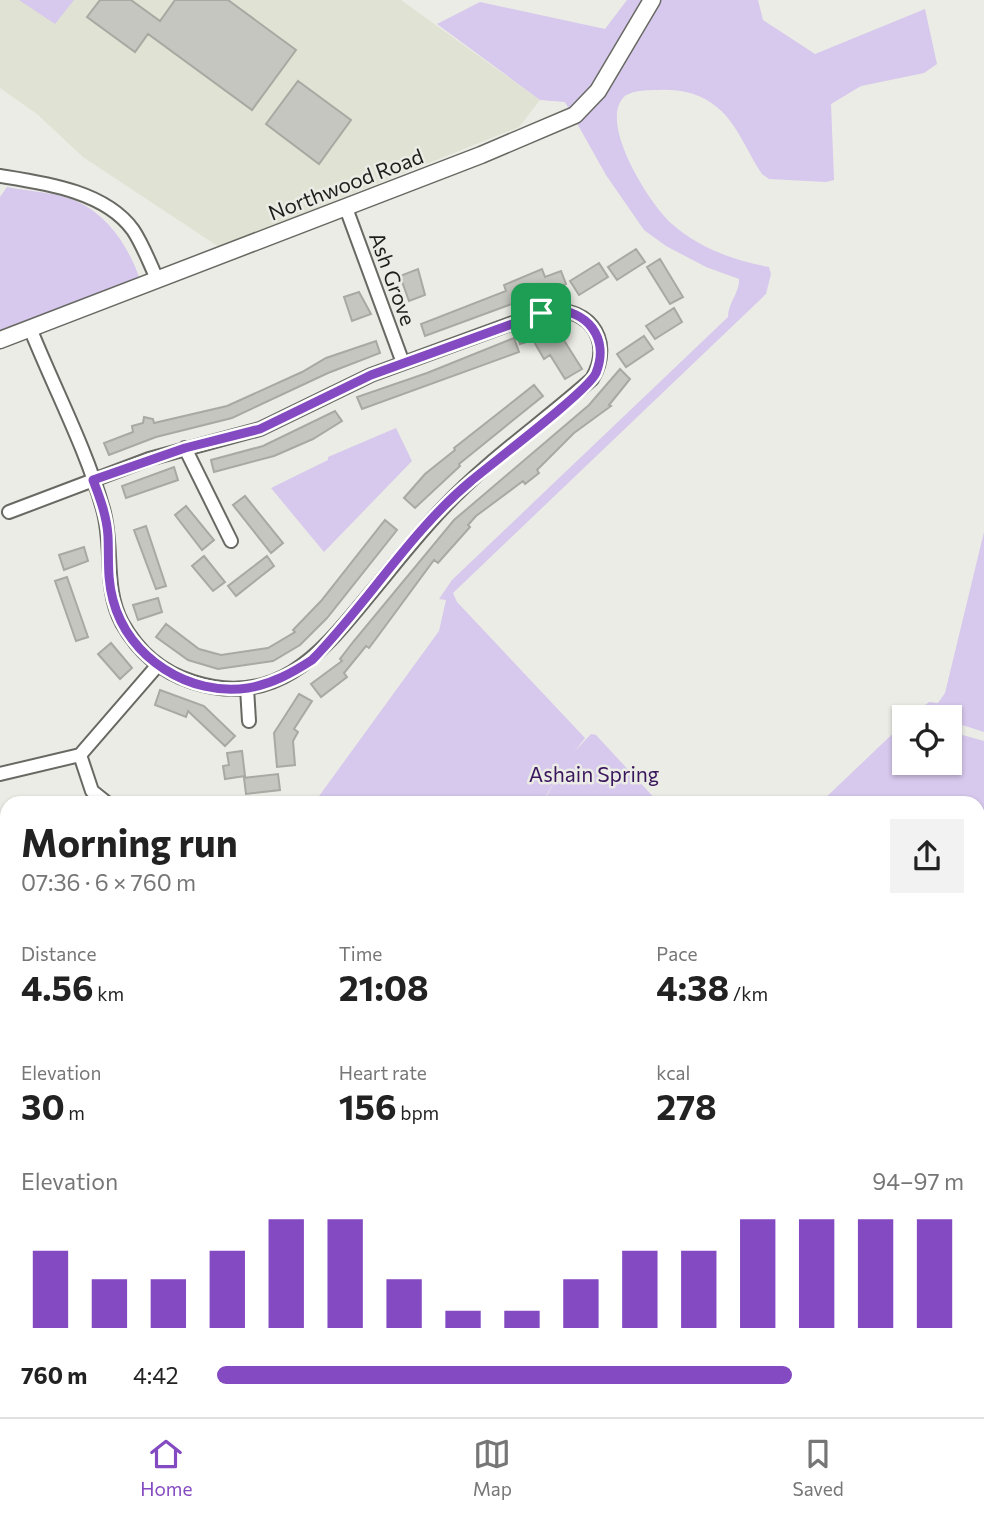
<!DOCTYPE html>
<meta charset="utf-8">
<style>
:root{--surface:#fff;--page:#f2f2f2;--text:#222;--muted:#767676;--line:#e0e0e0;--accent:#844ac1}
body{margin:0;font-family:Commissioner,sans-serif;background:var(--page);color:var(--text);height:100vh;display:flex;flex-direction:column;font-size:26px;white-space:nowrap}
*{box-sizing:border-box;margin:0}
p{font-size:23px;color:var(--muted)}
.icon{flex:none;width:38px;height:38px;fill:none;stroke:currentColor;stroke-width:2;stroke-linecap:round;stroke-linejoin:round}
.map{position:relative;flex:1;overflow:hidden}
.sheet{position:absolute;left:0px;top:796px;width:985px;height:621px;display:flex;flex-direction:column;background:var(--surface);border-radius:21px 21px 0 0;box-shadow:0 2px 5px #0004}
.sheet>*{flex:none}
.fabs{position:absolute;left:892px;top:705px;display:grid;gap:14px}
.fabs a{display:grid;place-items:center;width:70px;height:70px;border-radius:0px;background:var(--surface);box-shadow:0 2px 5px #0004;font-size:35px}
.pin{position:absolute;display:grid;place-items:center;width:60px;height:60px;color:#fff;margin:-30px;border-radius:14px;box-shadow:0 4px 10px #0006}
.round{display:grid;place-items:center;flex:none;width:74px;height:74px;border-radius:0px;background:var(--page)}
.summary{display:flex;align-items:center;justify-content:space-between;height:119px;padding:0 21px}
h1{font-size:38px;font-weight:700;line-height:52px}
.stats{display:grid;grid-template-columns:repeat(3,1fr);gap:10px;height:119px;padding:7px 21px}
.stats div{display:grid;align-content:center}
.stats b{font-size:35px;font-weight:700}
.stats small{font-size:19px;font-weight:400}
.stats p{font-size:19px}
.chart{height:196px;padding:14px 21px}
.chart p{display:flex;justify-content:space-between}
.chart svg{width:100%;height:126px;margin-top:7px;stroke:var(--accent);stroke-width:6}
ul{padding:0 21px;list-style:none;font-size:23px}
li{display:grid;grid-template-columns:112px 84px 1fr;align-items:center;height:52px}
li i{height:18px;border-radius:9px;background:var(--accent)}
.tab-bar{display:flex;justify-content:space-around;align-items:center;height:98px;border-top:2px solid var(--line);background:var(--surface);font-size:19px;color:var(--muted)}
.tab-bar a{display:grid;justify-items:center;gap:4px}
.tab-bar .selected{color:var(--accent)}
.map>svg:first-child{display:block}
.built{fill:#e0e2d3}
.green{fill:#d7c8ed}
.building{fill:#c5c6bf;stroke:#a8a9a2;stroke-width:2}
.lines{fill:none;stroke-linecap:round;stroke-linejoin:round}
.minor-casing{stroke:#686963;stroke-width:16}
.tertiary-casing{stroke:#686963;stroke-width:19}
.minor{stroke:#fff;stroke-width:12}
.tertiary{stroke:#fff;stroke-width:16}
.route-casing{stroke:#fff;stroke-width:14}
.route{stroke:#844ac1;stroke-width:9}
.labels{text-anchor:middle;stroke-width:5;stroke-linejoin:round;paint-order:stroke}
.street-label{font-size:21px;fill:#1e1e1c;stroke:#ebece5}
.park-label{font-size:21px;fill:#3a175c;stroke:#ebece5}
</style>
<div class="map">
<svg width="984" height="1417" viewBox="0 0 984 1417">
<rect width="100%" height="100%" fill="#ebece5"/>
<path class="built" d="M0,0H401L540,100L519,127L219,247L83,157L37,114L0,88Z"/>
<path class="green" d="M19,0H74L55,24Z
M627,0H758L763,20L815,54L925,9L937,64L924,73L861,86L831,104L834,180L826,182L769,179L762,174C747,152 738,125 718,108C700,93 681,89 658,90C648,90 630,90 623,98C599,125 651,206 672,224C699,248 735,261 769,267L771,274L766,294L453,593L457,602L585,738L574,752L591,734L596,735L659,803H543L559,773L542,803H314L439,631L446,600L439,599L452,580L728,317C728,303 740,292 739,279L706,267L666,246L644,230L606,175L565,102L540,100L437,24L480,2L605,29Z
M7,187C27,191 52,192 71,199C107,212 130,248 141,283L0,337V197Z
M396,428L412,461L324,552L271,488L328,460V457Z
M984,532V732L950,721V718L910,717L929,702L938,703L945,693Z
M905,722V763H950V728L959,734L984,741V1255H978V803H820Z
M978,1259L984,1260V1417H766L762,1411L978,1410Z"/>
<path class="building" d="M100,0H131L160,21L175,0H228L296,50L252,110L148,34L135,52L87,17Z
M298,81L351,120L319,164L266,124Z
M636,249L645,262L617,280L608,267Z
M660,259L683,297L670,304L647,267Z
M599,263L608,277L579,295L570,281Z
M418,269L425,295L409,301L400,276Z
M542,269L545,277L561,271L566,284L425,336L421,324L506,291L504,285Z
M359,292L371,314L352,321L344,297Z
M674,308L682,322L655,339L646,326Z
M555,326L582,369L565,379L550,355L544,359L533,340L520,344L517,335L534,329L537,337Z
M644,336L653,349L626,367L617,354Z
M514,338L519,352L362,409L357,397L427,373Z
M376,341L380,353L328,373L232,418L156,437L109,455L104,443L133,432L132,426L143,423L144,417L153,419L154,423L227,406L302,372L326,358Z
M620,369L630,379L609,405L611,406L574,433L537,470L539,473L525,484L523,481L476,516L468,525L470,527L438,563L434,560L375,640L369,648L366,646L344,673L347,677L321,697L311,684L342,661L340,659L353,642L454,520L589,405Z
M534,385L543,396L459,464L460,466L415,508L404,498L425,474L455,450L454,448Z
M335,411L342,421L313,439L274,456L214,472L211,460L263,446Z
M174,467L178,480L126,498L122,486Z
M245,496L283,543L271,553L233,505Z
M186,506L214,540L202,550L175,515Z
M385,520L397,530L327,618L300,645L273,661L218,669L188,660L156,637L166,624L199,649L221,655L268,648L295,632L293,630L321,601Z
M146,526L166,586L156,589L134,530Z
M84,547L88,561L64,570L59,555Z
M204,556L225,582L213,591L192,566Z
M267,556L274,566L236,596L228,586Z
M67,577L88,637L76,641L55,581Z
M158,598L162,612L138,620L133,605Z
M111,643L132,668L120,679L98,654Z
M160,690L204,706L235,736L225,746L188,711L186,717L155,705Z
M299,694L312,701L294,729L298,732L293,741L295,765L277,767L274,733Z
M242,751L245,776L225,779L223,766L229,765L227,753Z
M278,774L280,790L246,794L244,778Z"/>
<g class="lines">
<g class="minor-casing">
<path id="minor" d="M0,176C44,183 105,191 133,230C143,245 150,264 157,279
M346,208L403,363
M185,448L231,541
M9,512L149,459L260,429L371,375L540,313C585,301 616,338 592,379C544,422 488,460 444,507C416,536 391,569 365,600C319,656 275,708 193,682C161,672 139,653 122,623C103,587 114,547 103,509C86,448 54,388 30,328
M247,688L249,721
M80,755L92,791L107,803
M0,774L80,755L157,666
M0,946H7"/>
</g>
<g class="tertiary-casing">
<path id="tertiary" d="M0,340L481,155L575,115L598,91L652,0
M0,1343L7,1356
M35,1410L38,1417"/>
</g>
<use href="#minor" class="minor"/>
<use href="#tertiary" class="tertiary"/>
</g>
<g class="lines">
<g class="route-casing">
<path id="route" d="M551,310C587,309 610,338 596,373C588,391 492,463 471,481C410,532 367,604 312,660C292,673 272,684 248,688C190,697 128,658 113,600C107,579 109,558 108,536C107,517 100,498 93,480L185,448L260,429L371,375Z"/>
</g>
<use href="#route" class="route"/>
</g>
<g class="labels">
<g class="street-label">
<text transform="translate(346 185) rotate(-21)" y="7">Northwood Road</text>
<text transform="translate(392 279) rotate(70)" y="7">Ash Grove</text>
</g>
<g class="park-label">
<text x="594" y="782">Ashain Spring</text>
</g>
</g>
</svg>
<div class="fabs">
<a><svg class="icon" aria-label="locate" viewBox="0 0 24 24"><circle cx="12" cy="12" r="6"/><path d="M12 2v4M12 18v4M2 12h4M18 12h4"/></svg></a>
</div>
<div class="pin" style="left:541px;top:313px;background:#1e9e55"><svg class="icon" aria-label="arrive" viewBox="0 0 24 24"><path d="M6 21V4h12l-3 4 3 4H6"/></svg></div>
<section class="sheet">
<div class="summary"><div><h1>Morning run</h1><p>07:36 · 6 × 760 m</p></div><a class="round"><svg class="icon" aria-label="share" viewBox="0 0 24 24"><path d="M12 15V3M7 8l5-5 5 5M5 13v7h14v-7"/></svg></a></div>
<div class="stats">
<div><p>Distance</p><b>4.56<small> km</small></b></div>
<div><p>Time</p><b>21:08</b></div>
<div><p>Pace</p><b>4:38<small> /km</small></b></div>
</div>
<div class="stats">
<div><p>Elevation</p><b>30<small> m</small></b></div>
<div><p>Heart rate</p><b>156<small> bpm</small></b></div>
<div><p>kcal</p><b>278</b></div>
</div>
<div class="chart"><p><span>Elevation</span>94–97 m</p>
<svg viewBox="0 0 160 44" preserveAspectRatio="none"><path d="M5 44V17M15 44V27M25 44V27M35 44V17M45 44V6M55 44V6M65 44V27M75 44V38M85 44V38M95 44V27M105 44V17M115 44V17M125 44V6M135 44V6M145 44V6M155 44V6"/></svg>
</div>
<ul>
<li><b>760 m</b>4:42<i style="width:77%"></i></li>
</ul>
</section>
</div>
<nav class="tab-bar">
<a class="selected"><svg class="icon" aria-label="home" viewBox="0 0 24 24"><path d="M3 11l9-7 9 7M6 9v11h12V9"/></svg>Home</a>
<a><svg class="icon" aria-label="map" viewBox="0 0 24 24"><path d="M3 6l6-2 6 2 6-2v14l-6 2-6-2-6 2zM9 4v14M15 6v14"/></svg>Map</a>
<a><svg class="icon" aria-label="saved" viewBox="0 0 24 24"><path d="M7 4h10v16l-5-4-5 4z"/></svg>Saved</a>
</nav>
